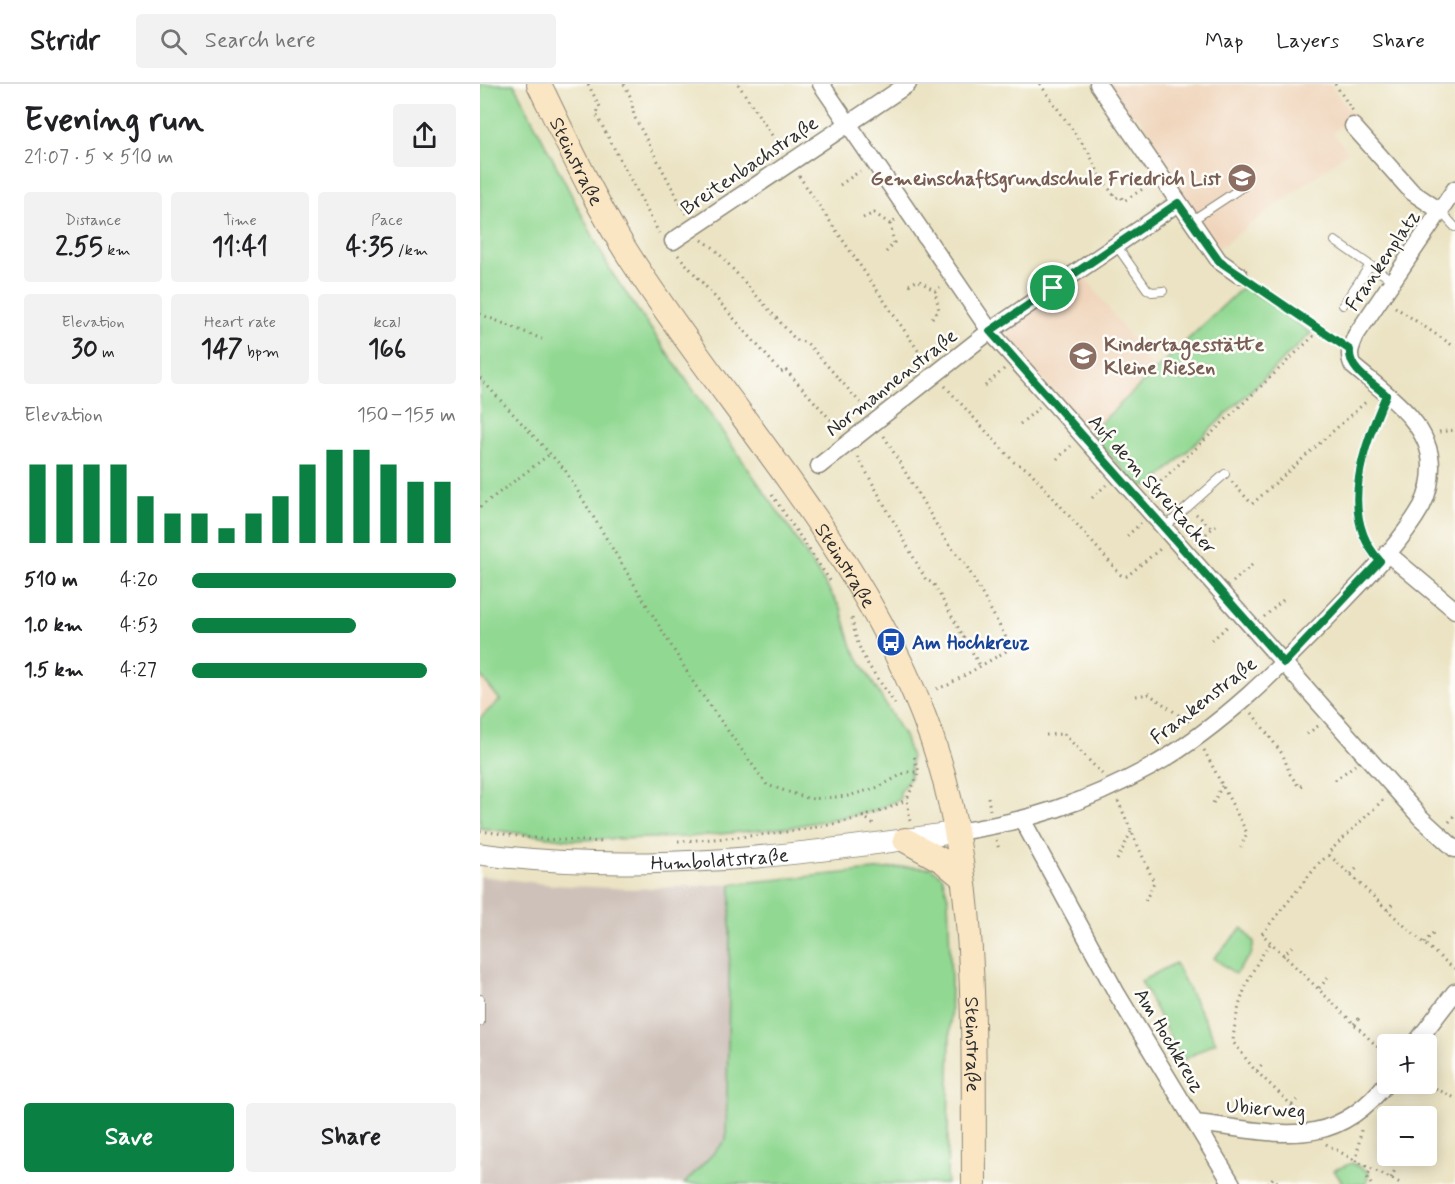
<!DOCTYPE html>
<meta charset="utf-8">
<style>
:root{--surface:#fff;--page:#f2f2f2;--text:#202124;--muted:#757577;--line:#e0e0e0;--accent:#0b8043}
body{margin:0;font-family:Mynerve,sans-serif;background:var(--page);color:var(--text);height:100vh;display:flex;flex-direction:column;font-size:22px;white-space:nowrap}
*{box-sizing:border-box;margin:0}
p{font-size:20px;color:var(--muted)}
.icon{flex:none;width:33px;height:33px;fill:none;stroke:currentColor;stroke-width:2;stroke-linecap:round;stroke-linejoin:round}
.map{position:relative;flex:1;overflow:hidden}
.drawer{display:flex;flex-direction:column;background:var(--surface);width:480px}
.drawer>*{flex:none}
.buttons{position:absolute;left:897px;top:950px;display:grid;gap:12px}
.buttons a{display:grid;place-items:center;width:60px;height:60px;border-radius:6px;background:var(--surface);box-shadow:0 3px 15px #0003;font-size:30px}
.pin{position:absolute;display:grid;place-items:center;width:51px;height:51px;color:#fff;margin:-26px;border:3px solid #fff;border-radius:50%;box-shadow:0 2px 6px #0007}
.round{display:grid;place-items:center;flex:none;width:63px;height:63px;border-radius:6px;background:var(--page)}
.overview{display:flex;align-items:center;justify-content:space-between;height:102px;padding:0 24px}
h1{font-size:33px;font-weight:700;line-height:45px}
.figures{display:grid;grid-template-columns:repeat(3,1fr);gap:9px;height:102px;padding:6px 24px}
.figures div{display:grid;align-content:center;border-radius:6px;background:var(--page);text-align:center}
.figures b{font-size:26px;font-weight:700}
.figures small{font-size:16px;font-weight:400}
.figures p{font-size:16px}
.chart{height:168px;padding:12px 24px}
.chart p{display:flex;justify-content:space-between}
.chart svg{width:100%;height:108px;margin-top:6px;stroke:var(--accent);stroke-width:6}
.cta{display:flex;gap:12px;margin-top:auto;padding:12px 24px}
.cta a{flex:1;height:69px;border-radius:6px;background:var(--accent);color:#fff;font-size:24px;font-weight:700;line-height:69px;text-align:center}
.cta a+a{background:var(--page);color:var(--text)}
ul{padding:0 24px;list-style:none;font-size:20px}
li{display:grid;grid-template-columns:96px 72px 1fr;align-items:center;height:45px}
li i{height:15px;border-radius:8px;background:var(--accent)}
header{display:flex;align-items:center;gap:36px;box-sizing:border-box;height:84px;padding:0 30px;background:var(--surface);border-bottom:2px solid var(--line)}
header strong{font-size:28px}
nav{display:flex;gap:33px;margin-inline-start:auto;font-size:21px}
.search{width:420px;height:54px;background:var(--page);display:flex;align-items:center;gap:15px;box-sizing:border-box;padding:0 21px;border-radius:6px;color:var(--muted);font-size:22px}
main{display:flex;flex:1;min-height:0}
.map>svg:first-child{display:block}
.built{fill:#f0d5bc}
.industrial{fill:#cec1b9}
.green{fill:#91d892;stroke:#5e825e;stroke-width:1.5}
.lines{fill:none;stroke-linecap:round;stroke-linejoin:round}
.service-casing{stroke:#8b8777;stroke-width:10}
.minor-casing{stroke:#8b8777;stroke-width:19}
.tertiary-casing{stroke:#8b8777;stroke-width:23}
.secondary-casing{stroke:#8b8777;stroke-width:26}
.path{stroke:#8b8777;stroke-width:3;stroke-dasharray:1.5 4.5;stroke-linecap:butt}
.service{stroke:#fff;stroke-width:8}
.minor{stroke:#fff;stroke-width:16}
.tertiary{stroke:#fff;stroke-width:21}
.secondary{stroke:#fbe6c4;stroke-width:24}
.route-casing{stroke:#fff;stroke-width:12}
.route{stroke:#0b8043;stroke-width:8}
.labels{text-anchor:middle;stroke-width:5;stroke-linejoin:round;paint-order:stroke}
.street-label{font-size:20px;fill:#2b2b2b;stroke:#fdfcf7}
.education-label{font-size:20px;font-weight:bold;fill:#785e54;stroke:#fdfcf7;text-anchor:end}
.transit-label{font-size:20px;font-weight:bold;fill:#164399;stroke:#fdfcf7;text-anchor:start}
</style>
<header>
<strong>Stridr</strong>
<div class="search"><svg class="icon" aria-label="search" viewBox="0 0 24 24"><circle cx="10" cy="10" r="6"/><path d="M15 15l6 6"/></svg>Search here</div>
<nav><a>Map</a><a>Layers</a><a>Share</a></nav>
</header>
<main>
<section class="drawer">
<div class="overview"><div><h1>Evening run</h1><p>21:07 · 5 × 510 m</p></div><a class="round"><svg class="icon" aria-label="share" viewBox="0 0 24 24"><path d="M12 15V3M7 8l5-5 5 5M5 13v7h14v-7"/></svg></a></div>
<div class="figures">
<div><p>Distance</p><b>2.55<small> km</small></b></div>
<div><p>Time</p><b>11:41</b></div>
<div><p>Pace</p><b>4:35<small> /km</small></b></div>
</div>
<div class="figures">
<div><p>Elevation</p><b>30<small> m</small></b></div>
<div><p>Heart rate</p><b>147<small> bpm</small></b></div>
<div><p>kcal</p><b>166</b></div>
</div>
<div class="chart"><p><span>Elevation</span>150–155 m</p>
<svg viewBox="0 0 160 44" preserveAspectRatio="none"><path d="M5 44V12M15 44V12M25 44V12M35 44V12M45 44V25M55 44V32M65 44V32M75 44V38M85 44V32M95 44V25M105 44V12M115 44V6M125 44V6M135 44V12M145 44V19M155 44V19"/></svg>
</div>
<ul>
<li><b>510 m</b>4:20<i style="width:100%"></i></li>
<li><b>1.0 km</b>4:53<i style="width:62%"></i></li>
<li><b>1.5 km</b>4:27<i style="width:89%"></i></li>
</ul>
<div class="cta"><a>Save</a><a>Share</a></div>
</section>
<div class="map">
<svg width="975" height="1100" viewBox="0 0 975 1100">
<rect width="100%" height="100%" fill="#fdfcf7"/>
<filter id="ink" filterUnits="userSpaceOnUse"><feTurbulence type="fractalNoise" baseFrequency=".0167" numOctaves="2"/><feDisplacementMap in="SourceGraphic" scale="12" xChannelSelector="R" yChannelSelector="G"/><feConvolveMatrix kernelMatrix="1 2 1 2 8 2 1 2 1" color-interpolation-filters="sRGB"/></filter>
<filter id="wash" filterUnits="userSpaceOnUse"><feTurbulence type="fractalNoise" baseFrequency=".008" numOctaves="4" result="noise"/><feDisplacementMap in="SourceGraphic" scale="24" xChannelSelector="R" yChannelSelector="G"/><feGaussianBlur stdDeviation="1.35" result="paint"/><feColorMatrix in="noise" values="0 0 0 0 0 0 0 0 0 0 0 0 0 0 0 0 0 1.4 0 .05"/><feComposite in="paint" operator="in"/></filter>
<g filter="url(#wash)">
<rect width="100%" height="100%" fill="#ebe3c3"/>
<path class="built" d="M627,0H849L874,32L853,48L868,68L739,164L663,53L665,41L659,33L646,28Z
M603,190L675,287L610,349L528,256L530,239Z
M0,591L20,616L0,634Z"/>
<path class="industrial" d="M0,792L73,801L153,805L251,800L246,1056L204,1100H0Z"/>
<path class="green" d="M0,0H34L132,189L310,445L361,525L372,563L424,652L431,673L430,694L420,708V715L394,727L311,743L209,753L92,756L0,744V634L20,616L0,591Z
M764,202L831,249L671,402L664,401L660,404L610,349Z
M425,783L451,784L462,792L468,813L471,898L467,1100H204L246,1056L251,800Z
M762,844L774,858L771,871L755,890L734,874Z
M695,879L736,958L702,977L661,897Z
M872,1079L889,1088L886,1100H863L854,1086Z"/>
</g>
<g filter="url(#ink)">
<g class="lines">
<g class="service-casing">
<path id="service" d="M960,127L975,143
M711,137L764,102
M855,157L913,197
M636,161L667,205L672,208L683,207
M863,221L890,181
M684,444L745,390
M900,478C857,431 884,362 906,311
M0,915V938"/>
</g>
<g class="minor-casing">
<path id="minor" d="M341,0L510,247L941,734L975,765
M618,0L739,177L759,191
M873,42L932,108L960,127
M193,157L428,0
M339,382L510,247L698,119
M907,469L975,526
M543,737L637,910L752,1100
M477,748C549,737 605,719 669,684C741,644 801,582 858,523C888,492 921,459 942,422C948,410 951,396 951,383C951,338 903,308 873,282C867,270 871,263 876,251L975,105
M935,960L975,908
M715,1039C794,1047 852,1071 908,997"/>
</g>
<g class="tertiary-casing">
<g id="tertiary">
<path id="s1" d="M0,770C160,791 318,772 477,748"/>
</g>
</g>
<g class="secondary-casing">
<g id="secondary">
<path id="s2" d="M59,0C88,60 117,123 153,178C258,340 401,487 459,676C499,808 493,962 494,1100"/>
<path d="M425,756L463,777L482,793"/>
</g>
</g>
<path class="path" d="M108,0L120,23L116,30L179,149
M144,0L151,14L154,32L206,130
M258,0L301,65
M560,0L609,69L621,94L636,114L640,112L644,117L669,101
M855,0L873,27
M319,92L446,278
M360,101L380,87
M383,134L394,129L410,140L416,136
M222,156L234,164L316,256L327,259L385,324
M406,168L414,159L410,140
M198,171L301,288L305,285L359,345
M771,199L857,257
M429,201L438,196L455,207L460,203
M915,223L975,263
M0,230L62,255
M452,234L459,226L455,207
M0,294L85,386L215,601L287,701L330,715L368,712L399,703L426,688H439
M465,302L534,378L549,386L641,491L647,492L680,465
M505,302L524,285
M540,340L559,324
M959,348L975,346
M404,352L466,457L486,481L530,561L528,566L468,601L453,606
M378,373L446,496L453,499L500,582
M577,375L591,362
M752,398L772,420L888,316
M672,406L840,246
M292,411L351,498
M612,414L626,401
M0,423L70,370
M716,430L732,444
M647,452L661,439
M717,458L736,441
M753,498L772,481
M784,533L803,516
M372,534C378,575 394,587 415,620
M732,556L749,541
M656,612L669,610L710,639
M772,629L803,671L810,690L819,703L825,699
M827,650L838,642
M566,651L584,650L622,690
M724,666L767,749L761,763
M855,696L875,681
M508,713L510,726
M903,716L850,767L849,771C891,809 930,850 975,885
M638,717L674,798L664,820
M733,719L742,702
M382,732L394,740
M430,737L427,715L439,688L433,669
M969,738L975,730
M0,747L61,755L125,758
M516,756L519,765
M198,757C260,754 374,746 427,715
M849,771L840,778L782,850L908,973
M637,776L651,748
M871,790L877,784
M907,826L914,818
M944,859L954,848
M790,860C769,887 755,923 753,958L774,985L822,1031
M803,872L813,861
M839,904L848,894
M874,940L881,932
M777,987L783,979
M945,999L975,1014
M812,1021L819,1014
M881,1046L876,1077L922,1100
M846,1060L876,1077
M911,1094L916,1084
M788,1100L793,1094L799,1100
M891,1100L887,1093L892,1084"/>
<use href="#service" class="service"/>
<use href="#minor" class="minor"/>
<use href="#tertiary" class="tertiary"/>
<use href="#secondary" class="secondary"/>
</g>
</g>
<g class="lines" filter="url(#ink)">
<g class="route-casing">
<path id="route" d="M698,119L739,177L870,266C868,286 893,299 906,311C884,362 857,431 900,477L804,579L510,247Z"/>
</g>
<use href="#route" class="route"/>
</g>
<defs>
<g id="school-disc" transform="scale(1.5)"><circle r="9.5" fill="#8d6e63" stroke="#fdfcf7"/><path d="M0-5L7-2L0 1L-7-2ZM-4 1L0 2.5L4 1V4Q0 6-4 4Z" fill="#fff"/></g>
<g id="bus-disc" transform="scale(1.5)"><circle r="9.5" fill="#1a4fb4" stroke="#fdfcf7"/><path d="M-5-6H5V4H4V6H2V4H-2V6H-4V4H-5ZM-3.5-4V0h7V-4ZM-3.5 1.2v1.5H-2V1.2ZM2 1.2v1.5H3.5V1.2Z" fill="#fff"/></g>
</defs>
<g fill-rule="evenodd">
<use href="#school-disc" x="762" y="94"/>
<use href="#school-disc" x="603" y="272"/>
<use href="#bus-disc" x="411" y="558"/>
</g>
<g class="labels">
<g class="street-label">
<text dy="7" stroke="none"><textPath href="#s2" startOffset="86">Steinstraße</textPath></text>
<text transform="translate(269 81) rotate(-34)" y="7">Breitenbachstraße</text>
<text transform="translate(902 176) rotate(-56)" y="7">Frankenplatz</text>
<text transform="translate(411 298) rotate(-38)" y="7">Normannenstraße</text>
<text transform="translate(673 400) rotate(48)" y="7">Auf dem Streitacker</text>
<text dy="7" stroke="none"><textPath href="#s2" startOffset="572">Steinstraße</textPath></text>
<text transform="translate(723 616) rotate(-38)" y="7">Frankenstraße</text>
<text dy="7" stroke="none"><textPath href="#s1" startOffset="240">Humboldtstraße</textPath></text>
<text transform="translate(690 956) rotate(59)" y="7">Am Hochkreuz</text>
<text dy="7" stroke="none"><textPath href="#s2" startOffset="1076">Steinstraße</textPath></text>
<text transform="translate(786 1024) rotate(4)" y="7">Ubierweg</text>
</g>
<g class="education-label">
<text x="741" y="101">Gemeinschaftsgrundschule Friedrich List</text>
<text x="624" y="267" text-anchor="start">Kindertagesstätte<tspan x="624" dy="23">Kleine Riesen</tspan></text>
</g>
<g class="transit-label">
<text x="432" y="565">Am Hochkreuz</text>
</g>
</g>
</svg>
<div class="buttons">
<a>+</a>
<a>−</a>
</div>
<div class="pin" style="left:573px;top:204px;background:#1e9e55"><svg class="icon" aria-label="arrive" viewBox="0 0 24 24"><path d="M6 21V4h12l-3 4 3 4H6"/></svg></div>
</div>
</main>
